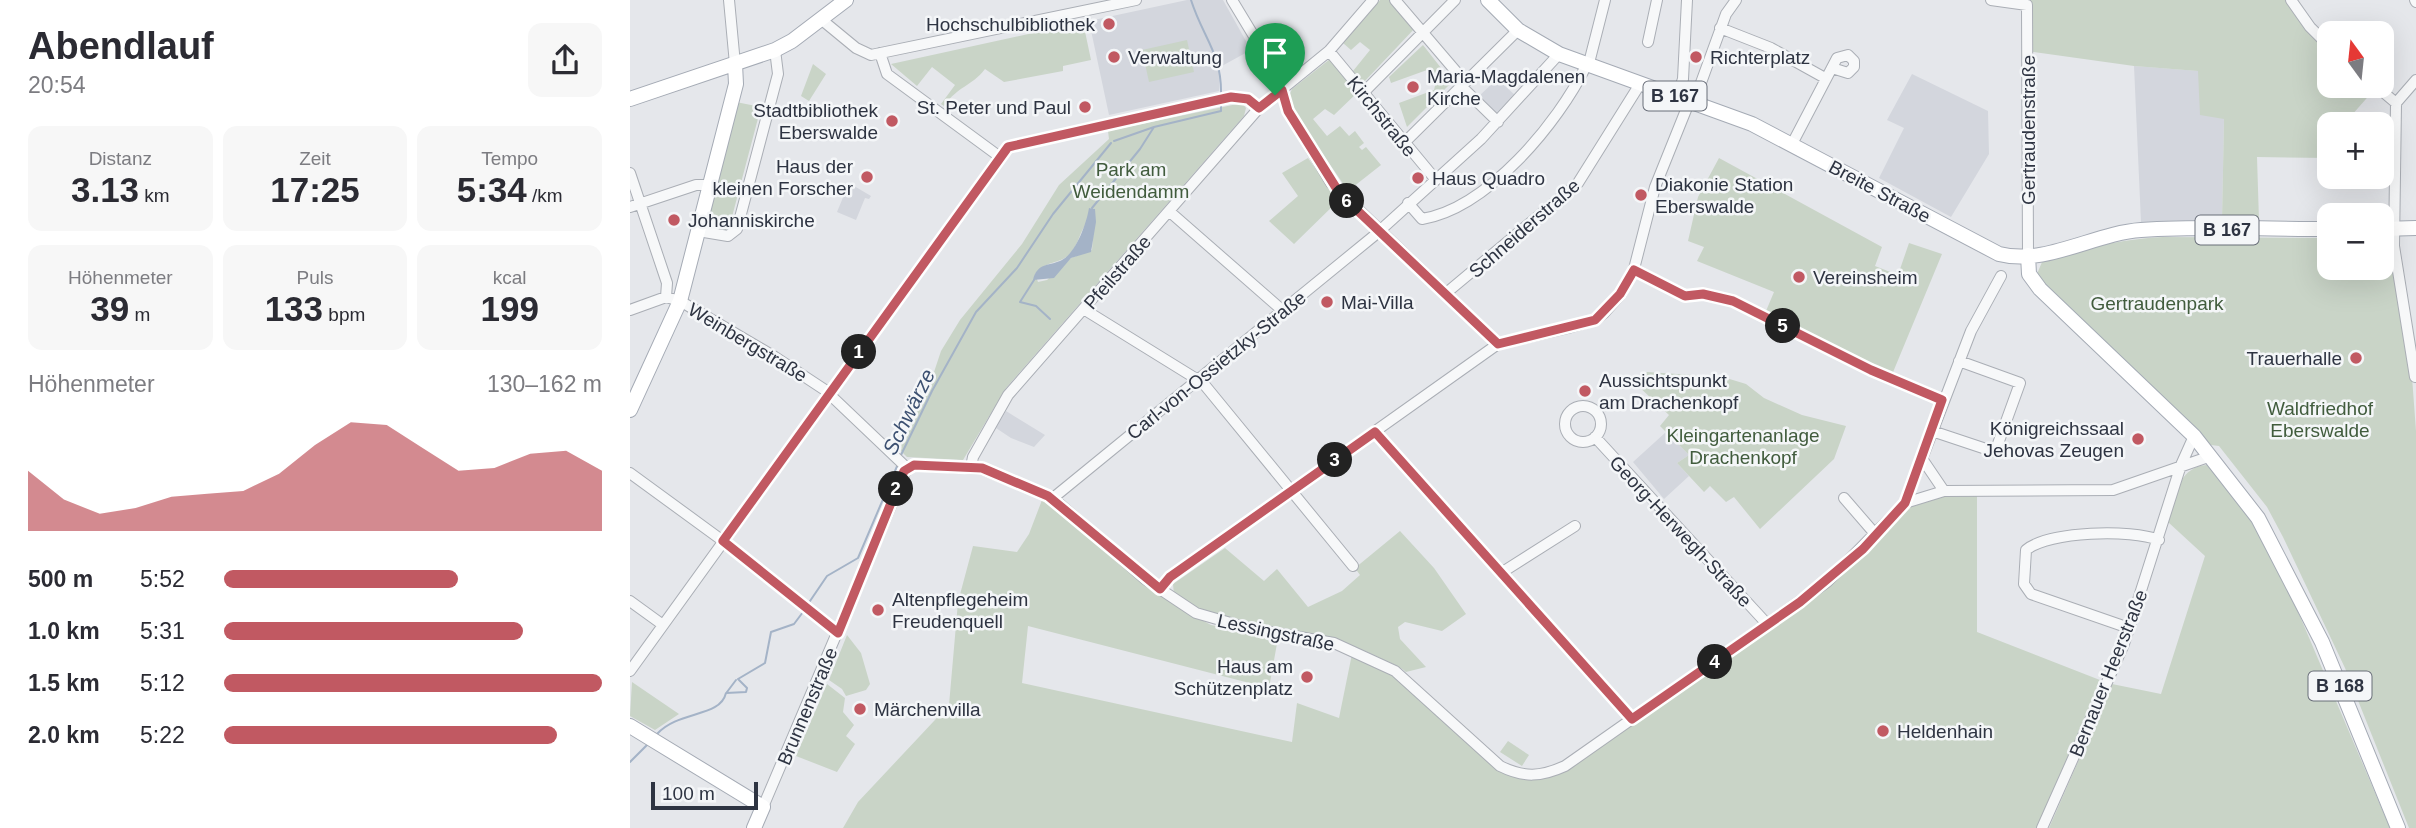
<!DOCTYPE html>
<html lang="de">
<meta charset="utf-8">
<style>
:root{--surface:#fff;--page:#f7f7f7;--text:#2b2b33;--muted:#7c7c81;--accent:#c15962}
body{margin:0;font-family:Arial,sans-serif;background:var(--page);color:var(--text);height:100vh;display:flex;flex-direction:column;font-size:26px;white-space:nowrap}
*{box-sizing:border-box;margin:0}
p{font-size:23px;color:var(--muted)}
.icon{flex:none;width:38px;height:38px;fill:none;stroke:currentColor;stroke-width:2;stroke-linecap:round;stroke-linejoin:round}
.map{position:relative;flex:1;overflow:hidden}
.side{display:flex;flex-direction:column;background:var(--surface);width:630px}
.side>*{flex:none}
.needle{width:46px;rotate:345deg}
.tools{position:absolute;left:1687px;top:21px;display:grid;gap:14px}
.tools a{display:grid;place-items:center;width:77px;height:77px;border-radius:14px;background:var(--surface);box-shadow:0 7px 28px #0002;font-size:35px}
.scale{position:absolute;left:21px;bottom:18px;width:107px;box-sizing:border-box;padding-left:7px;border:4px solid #2e3442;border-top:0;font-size:19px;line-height:24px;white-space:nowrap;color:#2e3442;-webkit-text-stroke:5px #f4f6f8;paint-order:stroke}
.pin{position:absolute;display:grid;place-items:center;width:60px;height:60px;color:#fff;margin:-72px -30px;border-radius:50% 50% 50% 0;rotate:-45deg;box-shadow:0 0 7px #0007}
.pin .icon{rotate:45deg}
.km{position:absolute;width:35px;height:35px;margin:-18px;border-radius:50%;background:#222;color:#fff;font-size:19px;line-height:35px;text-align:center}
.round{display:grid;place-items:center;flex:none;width:74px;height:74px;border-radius:14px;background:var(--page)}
.headline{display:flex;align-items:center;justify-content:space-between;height:119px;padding:0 28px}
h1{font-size:38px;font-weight:700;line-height:52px}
.figures{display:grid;grid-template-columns:repeat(3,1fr);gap:10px;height:119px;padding:7px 28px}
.figures div{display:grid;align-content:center;border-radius:14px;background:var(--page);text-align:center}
.figures b{font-size:35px;font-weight:700}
.figures small{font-size:19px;font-weight:400}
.figures p{font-size:19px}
.chart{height:196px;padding:14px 28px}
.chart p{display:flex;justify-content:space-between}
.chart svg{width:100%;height:126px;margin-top:7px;fill:var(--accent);opacity:.7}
ul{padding:0 28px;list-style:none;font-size:23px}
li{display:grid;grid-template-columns:112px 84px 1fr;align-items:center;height:52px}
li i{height:18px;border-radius:9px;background:var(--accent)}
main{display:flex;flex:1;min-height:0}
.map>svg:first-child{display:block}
.built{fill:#d3d6dd}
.green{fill:#c9d4c7;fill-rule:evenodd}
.water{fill:#a4b3c7}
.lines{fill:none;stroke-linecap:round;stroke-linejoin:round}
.stream{stroke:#a4b3c7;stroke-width:2}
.minor-casing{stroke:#aaaeb5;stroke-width:12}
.major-casing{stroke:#a5abb5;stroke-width:16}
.minor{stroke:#f7f8f9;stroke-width:10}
.major{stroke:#fff;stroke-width:14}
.route-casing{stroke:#fff;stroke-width:14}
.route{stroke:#c15962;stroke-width:9}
.poi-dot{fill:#c15962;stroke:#f4f6f8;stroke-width:2.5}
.labels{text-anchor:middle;stroke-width:5;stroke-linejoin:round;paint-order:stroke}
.shield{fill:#f4f6f8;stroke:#696e79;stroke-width:2}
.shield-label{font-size:18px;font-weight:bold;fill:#2e3442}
.poi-label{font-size:19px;fill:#2e3442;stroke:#f4f6f8;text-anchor:start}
.street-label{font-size:19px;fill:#2e3442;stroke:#f4f6f8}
.park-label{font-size:19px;fill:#415c3d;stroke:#f4f6f8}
.water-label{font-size:21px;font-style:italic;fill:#3c5071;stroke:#f4f6f8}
</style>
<main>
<section class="side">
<div class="headline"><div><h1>Abendlauf</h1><p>20:54</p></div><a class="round"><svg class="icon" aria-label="share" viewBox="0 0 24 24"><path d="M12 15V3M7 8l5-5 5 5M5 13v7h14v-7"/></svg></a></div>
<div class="figures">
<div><p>Distanz</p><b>3.13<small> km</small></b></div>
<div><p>Zeit</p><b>17:25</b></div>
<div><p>Tempo</p><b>5:34<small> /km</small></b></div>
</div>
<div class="figures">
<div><p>Höhenmeter</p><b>39<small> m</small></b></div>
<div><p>Puls</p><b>133<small> bpm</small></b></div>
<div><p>kcal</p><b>199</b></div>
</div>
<div class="chart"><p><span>Höhenmeter</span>130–162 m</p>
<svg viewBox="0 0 160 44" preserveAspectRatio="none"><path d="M0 44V23L10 33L20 38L30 36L40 32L50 31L60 30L70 24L80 14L90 6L100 7L110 15L120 23L130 22L140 17L150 16L160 23V44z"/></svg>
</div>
<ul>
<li><b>500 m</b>5:52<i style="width:62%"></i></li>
<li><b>1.0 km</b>5:31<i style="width:79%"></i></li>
<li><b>1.5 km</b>5:12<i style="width:100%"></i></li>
<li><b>2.0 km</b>5:22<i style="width:88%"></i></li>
</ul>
</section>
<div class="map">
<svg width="1786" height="828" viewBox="0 0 1786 828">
<rect width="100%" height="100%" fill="#e5e7eb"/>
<path class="built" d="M557,0H593L621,50L590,67L589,91L479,115L459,21Z
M1504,66L1569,71L1594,119L1592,220L1511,222Z
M1282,74L1358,111L1359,154L1321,217L1249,178L1274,128L1257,120Z
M867,79L885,95L866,116L847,98Z
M219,183L241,196L239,199L235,198L226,220L207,212Z
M376,411L415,435L404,447L381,438L366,428Z
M1036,432L1059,455L1047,463L1059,476L1034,499L1003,462Z"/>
<path class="green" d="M750,0H761L786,27L733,83L723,71L740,50L730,42L721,50L713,43Z
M1361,0H1659L1699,50V86H1738L1743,91L1714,124H1699V158L1627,157L1629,221L1592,220L1594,119L1570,115L1568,71L1504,66L1397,51V6Z
M453,22L461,60L433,66V71L374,82L355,69C341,87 329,85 314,106L311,104L325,85L302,67L287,86L261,64Z
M557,40L564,72L519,82L512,50Z
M793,45L822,82L777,127L769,103L804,90L807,77L799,75L797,70L761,83L759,77Z
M700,59L728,92L704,115L695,109L683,119L697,136L710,126L719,136L725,131L734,143L729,147L732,150L736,147L751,165L718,191L669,119L659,96L662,89Z
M183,64L196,74L179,101L171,96Z
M106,102L131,107L98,232L75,226Z
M612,103L616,108L614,116L376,388L333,460L277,457L266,446L298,390L311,351L330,320L392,244L429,185L479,139L478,131ZM459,208L465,209L462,250L441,258L417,280L408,282L405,274C419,259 427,265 439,255C449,245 449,231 459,220Z
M678,158L708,201L664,244L639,221L668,196L652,173Z
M1089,158L1252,247L1245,266L1268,275L1279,243L1312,254L1261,377L1241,370L1136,311L1144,292L1067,261L1074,247L1058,241L1068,197Z
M1533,237L1699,238V268H1752V237H1759L1782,377L1786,431V828H1779L1715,668L1653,537L1637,507L1589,446L1581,445L1420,290L1407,274L1412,262C1448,248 1494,239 1533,237Z
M1017,372L1093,377L1116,384L1134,398L1172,415L1216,426L1204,459L1130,529L1104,497L1096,502L1080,486L1074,492L1047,463L1059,455L1030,426L1039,415L1006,384Z
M1576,465L1584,466L1640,546L1760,828H1419L1482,684L1531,694L1575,556L1538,522C1545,498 1547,468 1576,465Z
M1347,494V632L1475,682L1407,828H213L228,802L319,705L328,602L343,546L387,552L399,534L412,500L431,508L550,608L581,625L648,638L639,688L398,626L392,683L662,742L667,703L709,718L722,654L751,666L877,773L895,780L912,778L1182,599L1219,569L1276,506L1298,497Z
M770,531L804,568L836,614L812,631L775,622L768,627L770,639L796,667L776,672C767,664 759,663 748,657C684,625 603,634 544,595L543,584L595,548L634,581L647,569L678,607L712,591L730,575L725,568Z
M217,635L231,653L240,684L236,690L216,696L212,689L199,680Z
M2,682L49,714L25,730L0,716Z
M197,684L215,698L213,712L224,725L216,736L225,744L207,772L166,756Z
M878,741L899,755L892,766L870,752Z"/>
<path class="water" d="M459,208L465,209L466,222L461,252L441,258L424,278L403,280C407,262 421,266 432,260C447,252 457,221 459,208Z"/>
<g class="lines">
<path class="stream" d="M561,0C573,38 592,53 591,95
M484,141L524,127L591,111V104
M462,208L510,149L524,127
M404,280L390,302L406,306L420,319
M271,455L302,391L346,312L387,268L423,214L481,143
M178,604L197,576L228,558L268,464
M97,692L106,680
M27,734C49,710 90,718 96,693L116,692L117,688L108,679L135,663L141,632L164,624L173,612
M0,762L19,743"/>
<g class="minor-casing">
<path id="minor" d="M99,0L105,64
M602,0L648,76L658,111L701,183L868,344
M765,0L835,82
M1361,0L1397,5L1398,255
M1661,0L1680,27L1699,46
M1785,0L1786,2
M192,20L226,48L241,55L506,0
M1090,28L1141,48L1195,78
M1018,42L1027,0
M699,51L806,180
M250,53L257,74L370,157
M960,59L975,0
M831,86L868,122
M1746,86L1766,103
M734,92L825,0
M1047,96L1053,79L1057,0
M1064,102L1096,14L1106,0
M774,143L888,30
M1162,144L1207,58L1218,55L1224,61V67L1218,73L1202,68
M0,173L37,283L36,297
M778,203L792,219C858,208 928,123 956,66
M0,207L66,185H79
M540,212L652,310
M68,231L98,236L107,229L148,74L145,50
M1004,269L1055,296L1073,294L1103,301L1241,370L1313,400
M815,294L948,183L1010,84
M0,310L36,297L50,301L145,357L195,390L277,468
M455,310L573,383L723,566
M1785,377L1764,246L1766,103L1786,80
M935 424a18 18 0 1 1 36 0a18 18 0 1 1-36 0Z
M1302,431L1365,452L1390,383L1329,361
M745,432L1002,719
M965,437L1138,625
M1293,460L1314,491
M341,467L343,457L378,395L629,108L699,51L743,0
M277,468L284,465L352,469L423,498L515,579L566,613L618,628L704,643L765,671L870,766C894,778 911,777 935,766L1197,582L1275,503L1314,491L1483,490L1581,456
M0,473L93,541L208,633
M423,498L745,235L851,139L929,54
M1214,498L1246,535
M1275,503L1341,331L1371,276
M871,573L945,526
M530,589L540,577L868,344L938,328L965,320L974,313L991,294L1004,269L1025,187L1060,100
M0,601L33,625
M1499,628L1401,594L1394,584L1396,550C1419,531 1501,529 1529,540
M0,671L378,147L601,97L618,99L629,108
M133,807L277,468
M1412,828L1494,644L1551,465L1564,436"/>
</g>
<g class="major-casing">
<path id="major" d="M858,0L888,30L929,54L1122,124L1369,254C1415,266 1465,233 1511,230C1573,226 1637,229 1699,229
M0,99L145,50L162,41L216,0
M1752,229L1786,228
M1398,255L1399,274L1410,289L1564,436L1628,518L1692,642L1768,828
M0,410L50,301L106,84L105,64
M0,726L133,807L124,828"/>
</g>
<use href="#minor" class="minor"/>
<use href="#major" class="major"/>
</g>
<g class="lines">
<g class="route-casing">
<path id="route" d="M652,90L658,111L710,194L868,344L965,320L990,294L1004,270L1055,296L1073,294L1103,301L1241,370L1312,400L1275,503L1233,549L1170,602L1002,719L745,432L540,577L530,589L418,496L352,468L284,465L274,471L208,633L93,541L378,147L601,97L618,99L629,108Z"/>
</g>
<use href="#route" class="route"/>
</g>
<g class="poi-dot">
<circle cx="479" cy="24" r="7"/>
<circle cx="484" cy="57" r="7"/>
<circle cx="1066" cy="57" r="7"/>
<circle cx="783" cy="87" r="7"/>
<circle cx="455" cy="107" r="7"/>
<circle cx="262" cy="121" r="7"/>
<circle cx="237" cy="177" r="7"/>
<circle cx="788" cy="178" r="7"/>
<circle cx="1011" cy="195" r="7"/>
<circle cx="44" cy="220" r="7"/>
<circle cx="1169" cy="277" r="7"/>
<circle cx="697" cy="302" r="7"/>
<circle cx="1726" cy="358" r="7"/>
<circle cx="955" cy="391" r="7"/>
<circle cx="1508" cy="439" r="7"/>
<circle cx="248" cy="610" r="7"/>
<circle cx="677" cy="677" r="7"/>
<circle cx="230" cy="709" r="7"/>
<circle cx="1253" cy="731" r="7"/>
</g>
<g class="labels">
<g class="shield">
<rect x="1013.5" y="81.5" width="63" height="29" rx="5"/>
<rect x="1565.5" y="215.5" width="63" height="29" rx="5"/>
<rect x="1678.5" y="671.5" width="63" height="29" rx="5"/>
</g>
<g class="shield-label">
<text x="1045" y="102">B 167</text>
<text x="1597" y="236">B 167</text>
<text x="1710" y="692">B 168</text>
</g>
<g class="poi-label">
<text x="465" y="31" text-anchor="end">Hochschulbibliothek</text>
<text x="498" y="64">Verwaltung</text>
<text x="1080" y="64">Richterplatz</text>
<text x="797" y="83">Maria-Magdalenen<tspan x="797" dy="22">Kirche</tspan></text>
<text x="441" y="114" text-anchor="end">St. Peter und Paul</text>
<text x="248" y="117" text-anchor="end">Stadtbibliothek<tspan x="248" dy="22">Eberswalde</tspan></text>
<text x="223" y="173" text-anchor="end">Haus der<tspan x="223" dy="22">kleinen Forscher</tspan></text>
<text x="802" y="185">Haus Quadro</text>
<text x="1025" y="191">Diakonie Station<tspan x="1025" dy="22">Eberswalde</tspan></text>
<text x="58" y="227">Johanniskirche</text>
<text x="1183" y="284">Vereinsheim</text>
<text x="711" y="309">Mai-Villa</text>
<text x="1712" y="365" text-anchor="end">Trauerhalle</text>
<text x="969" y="387">Aussichtspunkt<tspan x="969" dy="22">am Drachenkopf</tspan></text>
<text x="1494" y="435" text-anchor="end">Königreichssaal<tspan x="1494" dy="22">Jehovas Zeugen</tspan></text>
<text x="262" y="606">Altenpflegeheim<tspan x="262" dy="22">Freudenquell</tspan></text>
<text x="663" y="673" text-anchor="end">Haus am<tspan x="663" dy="22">Schützenplatz</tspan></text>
<text x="244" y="716">Märchenvilla</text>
<text x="1267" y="738">Heldenhain</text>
</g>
<g class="street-label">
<text transform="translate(752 116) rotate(51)" y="7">Kirchstraße</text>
<text transform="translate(1398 130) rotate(-90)" y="7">Gertraudenstraße</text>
<text transform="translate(1250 191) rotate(28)" y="7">Breite Straße</text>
<text transform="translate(894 228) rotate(-41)" y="7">Schneiderstraße</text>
<text transform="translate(487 272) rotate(-49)" y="7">Pfeilstraße</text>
<text transform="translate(118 342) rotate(31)" y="7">Weinbergstraße</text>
<text transform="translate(586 365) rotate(-39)" y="7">Carl-von-Ossietzky-Straße</text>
<text transform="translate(1051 531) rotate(47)" y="7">Georg-Herwegh-Straße</text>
<text transform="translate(646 632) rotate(12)" y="7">Lessingstraße</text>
<text transform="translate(1478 673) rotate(-68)" y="7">Bernauer Heerstraße</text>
<text transform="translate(177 706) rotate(-67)" y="7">Brunnenstraße</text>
</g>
<g class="park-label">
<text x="501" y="176">Park am<tspan x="501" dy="22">Weidendamm</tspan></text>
<text x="1527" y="310">Gertraudenpark</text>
<text x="1690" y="415">Waldfriedhof<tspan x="1690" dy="22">Eberswalde</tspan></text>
<text x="1113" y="442">Kleingartenanlage<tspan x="1113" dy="22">Drachenkopf</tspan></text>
</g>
<g class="water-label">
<text transform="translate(279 412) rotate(-64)" y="7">Schwärze</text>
</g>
</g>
</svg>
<div class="tools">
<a><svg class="needle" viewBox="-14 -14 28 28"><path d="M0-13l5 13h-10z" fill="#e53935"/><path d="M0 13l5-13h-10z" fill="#7c7c81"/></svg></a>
<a>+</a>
<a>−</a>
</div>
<div class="scale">100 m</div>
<div class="pin" style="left:645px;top:95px;background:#1e9e55"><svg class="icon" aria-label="arrive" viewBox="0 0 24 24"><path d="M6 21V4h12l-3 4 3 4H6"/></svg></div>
<b class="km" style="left:229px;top:352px">1</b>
<b class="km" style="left:266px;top:489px">2</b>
<b class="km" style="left:705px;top:460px">3</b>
<b class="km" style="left:1085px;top:662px">4</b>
<b class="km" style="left:1153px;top:326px">5</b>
<b class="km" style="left:717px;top:201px">6</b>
</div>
</main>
